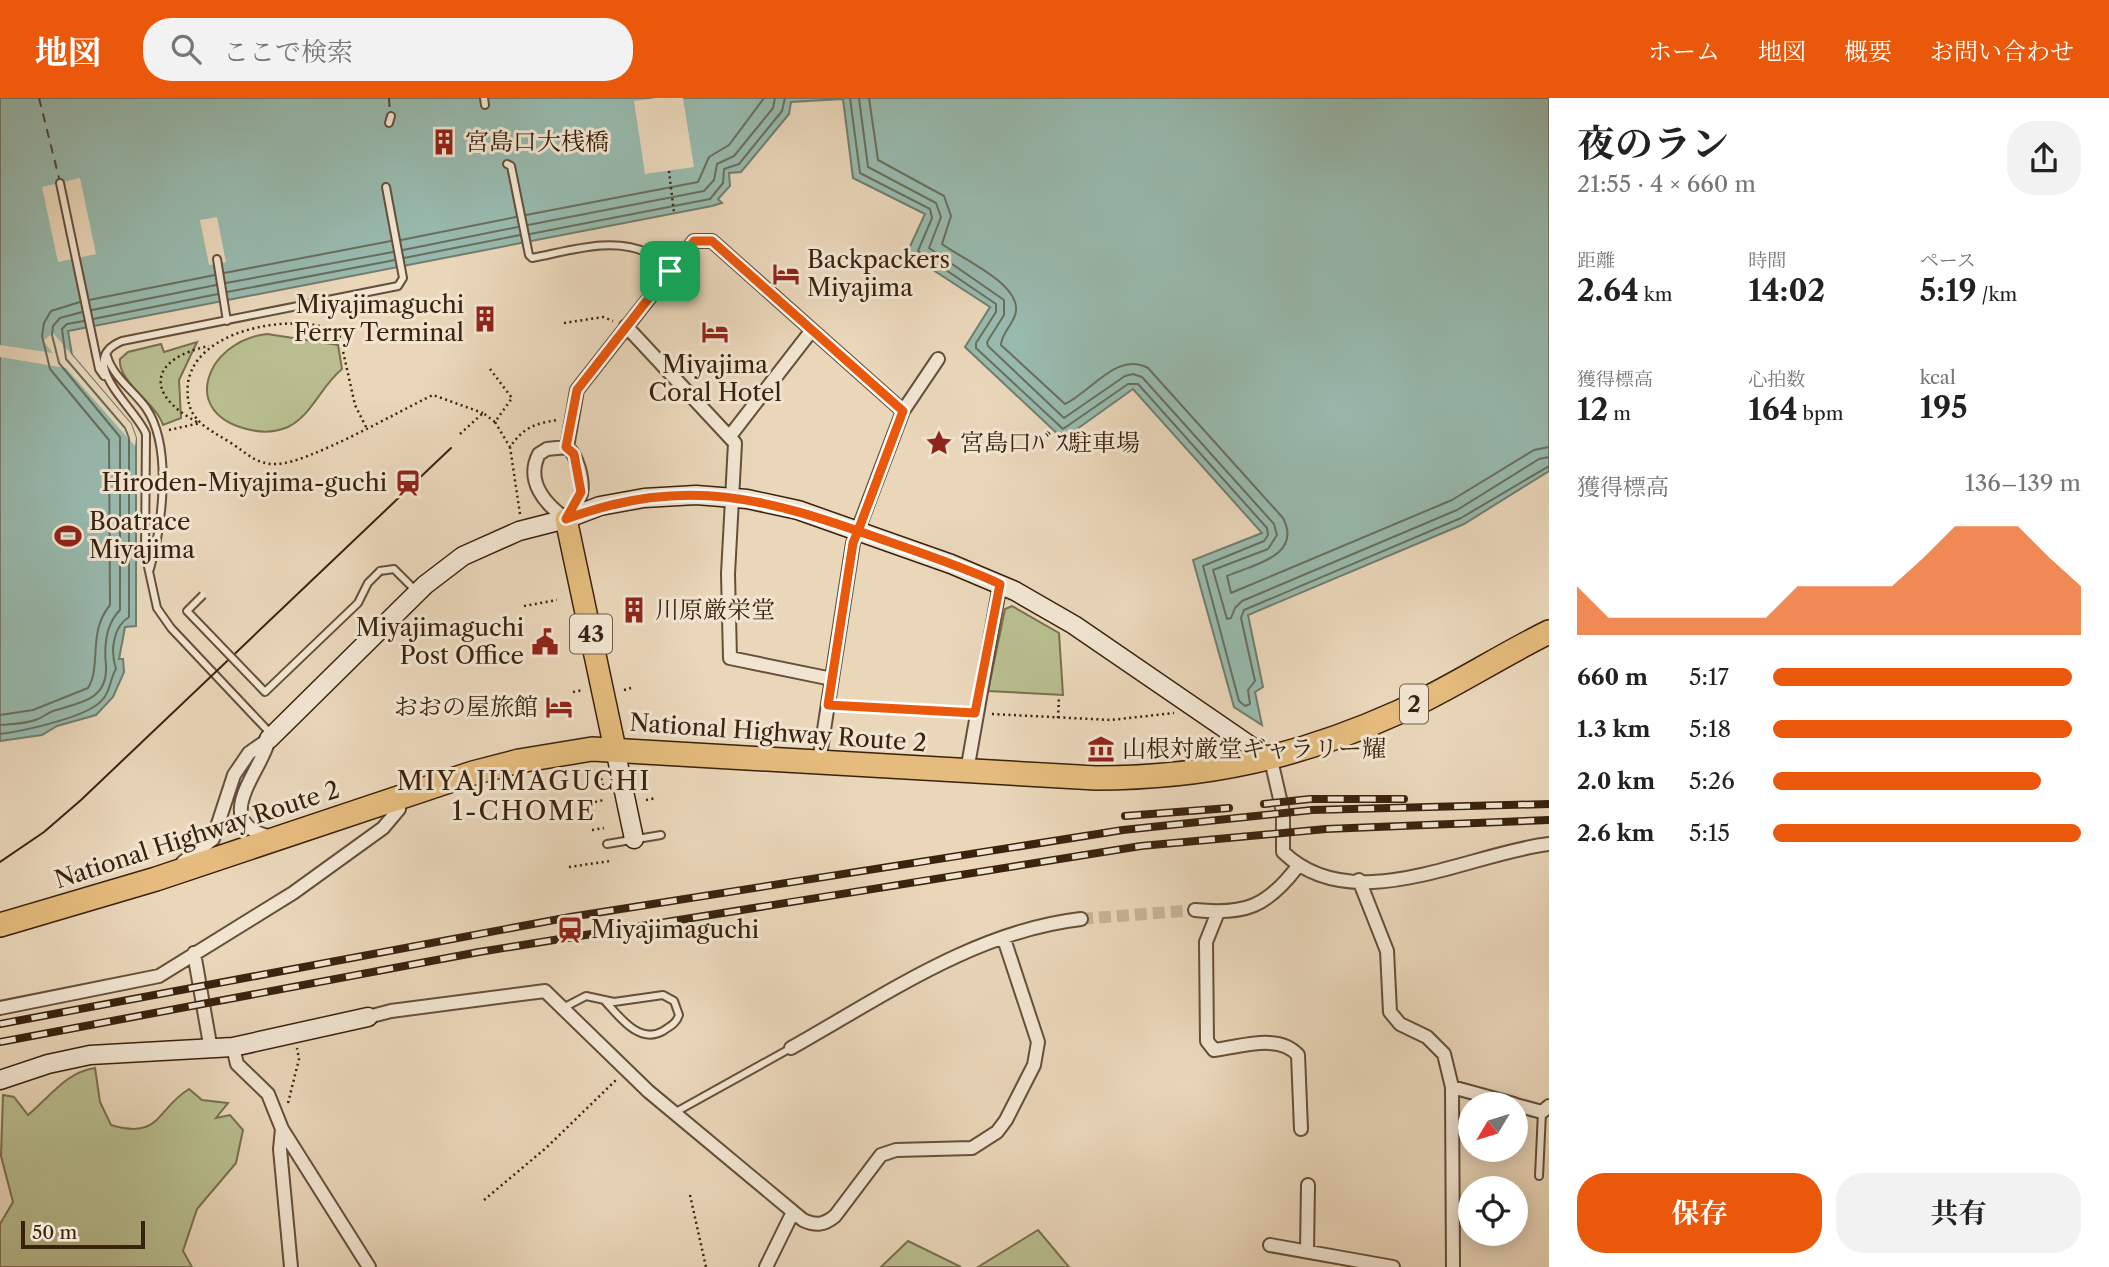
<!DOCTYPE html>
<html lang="ja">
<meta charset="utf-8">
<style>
:root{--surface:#fff;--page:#f2f2f2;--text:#222;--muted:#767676;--accent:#ea580c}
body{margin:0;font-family:"Libre Caslon Text","Noto Serif JP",serif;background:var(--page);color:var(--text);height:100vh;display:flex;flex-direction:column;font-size:26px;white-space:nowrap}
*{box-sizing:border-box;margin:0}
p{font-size:23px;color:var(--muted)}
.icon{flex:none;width:38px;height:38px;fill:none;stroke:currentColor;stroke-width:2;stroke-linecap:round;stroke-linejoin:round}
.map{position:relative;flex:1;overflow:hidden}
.drawer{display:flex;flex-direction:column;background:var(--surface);width:560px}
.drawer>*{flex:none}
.needle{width:46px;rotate:232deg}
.fabs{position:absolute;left:1458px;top:994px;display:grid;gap:14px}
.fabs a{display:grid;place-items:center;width:70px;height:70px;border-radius:50%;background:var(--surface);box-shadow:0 4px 18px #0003;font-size:35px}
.scale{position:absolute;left:21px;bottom:18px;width:124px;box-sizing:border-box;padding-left:7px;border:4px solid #3a220c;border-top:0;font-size:19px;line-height:24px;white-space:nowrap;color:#3a220c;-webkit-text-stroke:5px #f1e5d2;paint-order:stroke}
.pin{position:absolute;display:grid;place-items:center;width:60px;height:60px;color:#fff;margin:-30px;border-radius:14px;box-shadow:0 4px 10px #0006}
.round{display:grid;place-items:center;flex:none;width:74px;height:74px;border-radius:28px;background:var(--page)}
.summary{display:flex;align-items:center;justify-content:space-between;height:119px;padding:0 28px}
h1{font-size:38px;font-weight:700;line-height:52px}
.metrics{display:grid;grid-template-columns:repeat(3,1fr);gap:10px;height:119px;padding:7px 28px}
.metrics div{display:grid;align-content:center}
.metrics b{font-size:30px;font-weight:700}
.metrics small{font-size:19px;font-weight:400}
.metrics p{font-size:19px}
.chart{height:196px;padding:14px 28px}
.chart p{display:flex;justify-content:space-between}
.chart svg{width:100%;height:126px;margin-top:7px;fill:var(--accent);opacity:.7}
.button{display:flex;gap:14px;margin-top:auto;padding:14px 28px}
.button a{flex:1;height:80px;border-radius:28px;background:var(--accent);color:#fff;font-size:28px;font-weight:700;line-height:80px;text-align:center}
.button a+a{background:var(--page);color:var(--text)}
ul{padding:0 28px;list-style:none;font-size:23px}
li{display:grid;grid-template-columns:112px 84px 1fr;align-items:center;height:52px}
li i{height:18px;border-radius:9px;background:var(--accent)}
header{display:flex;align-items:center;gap:42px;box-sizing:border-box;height:98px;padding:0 35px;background:var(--accent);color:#fff}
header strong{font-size:33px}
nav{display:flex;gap:38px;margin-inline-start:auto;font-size:24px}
.search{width:490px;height:63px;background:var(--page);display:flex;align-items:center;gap:18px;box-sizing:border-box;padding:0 24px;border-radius:28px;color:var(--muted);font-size:26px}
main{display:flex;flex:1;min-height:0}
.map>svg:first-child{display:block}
.green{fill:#b8be8f;stroke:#79704e;stroke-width:2}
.water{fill:#98baae;stroke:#727d6d;stroke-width:2}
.pier{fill:#ead7ba}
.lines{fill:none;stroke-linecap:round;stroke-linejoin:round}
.shore{stroke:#696e5d;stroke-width:2}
.ferry{stroke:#524834;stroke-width:2;stroke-dasharray:9 7;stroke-linecap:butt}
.street-tunnel{stroke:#c7b397;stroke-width:12;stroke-dasharray:12 6;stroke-linecap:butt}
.lane-casing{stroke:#664f38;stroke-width:10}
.street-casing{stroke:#664f38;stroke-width:16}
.secondary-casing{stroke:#3a220c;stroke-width:21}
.primary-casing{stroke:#3a220c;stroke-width:24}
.highway-casing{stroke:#3a220c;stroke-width:26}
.path{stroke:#3a220c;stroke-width:2.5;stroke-dasharray:2 3.5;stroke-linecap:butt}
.lane{stroke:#f1e5d2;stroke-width:6}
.street{stroke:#f1e5d2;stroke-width:12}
.secondary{stroke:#f1e5d2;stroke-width:18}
.primary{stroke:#e5bc7d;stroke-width:21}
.highway{stroke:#e5bc7d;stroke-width:23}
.tram{stroke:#3a220c;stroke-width:2}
.rail-casing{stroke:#3a220c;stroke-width:8}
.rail{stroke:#f1e5d2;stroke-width:5;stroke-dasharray:16;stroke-linecap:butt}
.lane-bridge-casing{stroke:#664f38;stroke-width:10;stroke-linecap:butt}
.lane-bridge{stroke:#f1e5d2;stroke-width:6}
.route-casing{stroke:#fff;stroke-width:14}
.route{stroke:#ea580c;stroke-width:9}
.labels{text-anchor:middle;stroke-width:6;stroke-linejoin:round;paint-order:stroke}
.shield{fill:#f1e5d2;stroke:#715c47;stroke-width:2}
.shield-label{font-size:23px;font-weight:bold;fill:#3a220c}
.poi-label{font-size:24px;fill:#3a220c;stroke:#f1e5d2;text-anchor:start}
.street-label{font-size:24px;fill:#3a220c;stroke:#f1e5d2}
.neighbourhood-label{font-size:26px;letter-spacing:2px;fill:#3a220c;stroke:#f1e5d2}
</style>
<header>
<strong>地図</strong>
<div class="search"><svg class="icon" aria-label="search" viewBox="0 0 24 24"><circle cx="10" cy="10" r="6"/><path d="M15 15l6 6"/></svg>ここで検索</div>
<nav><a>ホーム</a><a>地図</a><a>概要</a><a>お問い合わせ</a></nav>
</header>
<main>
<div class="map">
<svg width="1549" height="1169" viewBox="0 0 1549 1169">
<rect width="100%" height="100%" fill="#ead7ba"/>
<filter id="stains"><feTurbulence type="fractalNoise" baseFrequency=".00286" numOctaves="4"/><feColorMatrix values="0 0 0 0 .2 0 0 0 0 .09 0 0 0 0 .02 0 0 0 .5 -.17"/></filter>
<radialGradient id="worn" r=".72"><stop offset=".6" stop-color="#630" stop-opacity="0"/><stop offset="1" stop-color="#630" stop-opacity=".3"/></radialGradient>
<path class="green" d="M267,236L338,247L342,271C321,288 313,316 288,329C276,334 264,335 251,332C177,317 206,243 267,236Z
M197,244L179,282L181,320L163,327C156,305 117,283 120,261L128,254L161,246L164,254Z
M1012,508L1059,535L1063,597L988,593L1005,511Z
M95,970L100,1004L111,1027C161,1042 156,1011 189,991L202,1002L228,1005L216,1020L230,1017L243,1032L236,1065L197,1111L183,1153L192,1169H0V1126L13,1104L1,1058L3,997L14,999L28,1017C50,999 66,974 95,970Z
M1038,1132L1069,1169H978Z
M908,1143L961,1169H881Z"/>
<path class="water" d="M0,0H1549V373L1464,426L1248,517L1263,589L1255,594L1262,627L1234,609L1193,462L1262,435L1133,291L1063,341L965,249L990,209L907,155L925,116L853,80L843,1L791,4L789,16L741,74L729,75L730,88L718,101L722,105L712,108L68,233L72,257L131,326L136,340V528L125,529L119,561H123L124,574L113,599L96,617L57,628L42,637L0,643Z"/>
<path class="pier" d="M656,0H683L694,69L645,76L634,3Z
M80,80L96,156L58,164L42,89Z
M217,119L226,164L209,167L200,122Z
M53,235L131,326L136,340L135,348L66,270L0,259V247L53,255L43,243Z"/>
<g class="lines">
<path class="shore" d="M850,0L860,75L930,111L932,120L918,153L996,206V214L976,245V250L1063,331L1128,286H1138L1267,430L1268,437L1264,443L1203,468L1239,603L1245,608L1250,606L1248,592L1255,583L1241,520L1244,512L1461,420L1549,368
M859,0L868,69L936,105L941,119L929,150L1004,202V217L987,244L988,248L1064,320L1125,278L1133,276L1142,279L1274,426L1277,437L1268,451L1213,472L1227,521L1231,520L1235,510L1242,503L1457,412L1539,361L1549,359
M869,0L878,62L944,98L951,118L942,146C962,161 1019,185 1016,213C1015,225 1001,235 1001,247L1065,306C1091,294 1117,253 1148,270L1283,420C1303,458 1252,467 1227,478L1231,495L1452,402L1534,352L1549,349
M526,117L698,84L709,59L729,47L764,0
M528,127L704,93L714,82L717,66L734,58L773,10L775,0
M530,136L710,101L723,85L724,71L739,66L782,13L785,0
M401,142L516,119
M403,152L518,129
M404,160L520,137
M224,175L391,143
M226,185L393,154
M227,194L395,162
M89,202L215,177
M92,212L216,187
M93,221L218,196
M0,617L33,612L88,590C102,567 87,535 110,507L109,342L50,271L42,238L44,225L51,213L80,204
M0,627C12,626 27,626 38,621C43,619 47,615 53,613C76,605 108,604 106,568C104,549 105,527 120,512V339L59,265L52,237L53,228L60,220L82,214
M0,636C23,633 90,619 103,601C111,592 110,580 116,571C110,553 113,529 129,519V340L125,330L66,261L62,231L67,226L84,223"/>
<path class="ferry" d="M39,0L60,84
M389,0L390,17"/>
<path class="street-tunnel" d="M1081,821L1195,812"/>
<g class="lane-casing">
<path id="lane" d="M484,0L485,7
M389,25L391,18
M507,66L511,68L529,157L532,160C569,153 613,138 648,155C656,159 663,168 670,173
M60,85L99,271L104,278
M217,161L227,223
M107,258C113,279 134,293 146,310C173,349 162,428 150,471
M380,473L394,471L417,494
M271,636L171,530L157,510L145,455L146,336C137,311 73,263 122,243L398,188L403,180L386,89
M607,746L661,737
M563,910L586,898L614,904L663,897L674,903L679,917C676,926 670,928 663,933C639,947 619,918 604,902
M674,1015L791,950
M1539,1078L1542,1014"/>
</g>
<g class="street-casing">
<path id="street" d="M626,228L735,345L728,476L730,560L832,581
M903,313L938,261
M730,338L812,232
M567,349L577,292L694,143H712L903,313L853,445L819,664
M567,349C577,356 584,383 581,396C578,405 571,414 566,421C545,406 525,383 539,356L547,351Z
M269,641C262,673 208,725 271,739
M1271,662L1283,714V754C1353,822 1469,755 1549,746
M967,673L1000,486
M183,764L213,741L234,677L249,655L269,641
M1359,782L1387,853L1390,914L1400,926L1427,939L1444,956L1452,989L1453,1169
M1195,812C1245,817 1267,809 1298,768
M1218,814L1206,844L1207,943L1214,952C1241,949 1278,935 1298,957L1301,1031
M194,855L211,952
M0,910L159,878L293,795L383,730L399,711L398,700
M368,919L391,913L545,893L648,993L803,1122C816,1128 824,1127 835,1118L881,1057L896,1052L972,1050L997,1034L1006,1022L1034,967L1038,944L1004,841
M233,949L237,966L268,996L282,1031L280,1051L291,1169
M791,950C882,899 975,833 1081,821
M1452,989L1514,1006
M1516,1007L1542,1014L1549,1008
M282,1031L369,1169
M1270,1147L1393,1169
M1307,1153L1308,1087
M766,1169L793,1114"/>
</g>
<g class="secondary-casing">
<path id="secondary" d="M269,641L425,487L463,458L519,433L566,421L600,408L644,400L696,397L747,401L798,412L951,466L1015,493L1074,527L1271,662
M615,651L634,741
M0,982L48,966L90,957L233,949L368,919"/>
</g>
<g class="primary-casing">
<path id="primary" d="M566,421L615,651"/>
</g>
<g class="highway-casing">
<path id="highway" d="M0,827L156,781L473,675L519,663L592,651L1096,680C1206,680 1299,659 1399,614C1450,591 1498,559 1549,534"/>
</g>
<path class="path" d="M669,73L674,115
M564,225L603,219L613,223
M490,271L512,300L495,324L510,349
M197,324C143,295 151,260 209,248
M366,329L355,307L338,231C327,230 317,227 306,226C266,222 195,238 188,285C184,322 206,329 231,345C247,355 256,367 277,366C309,365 399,313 433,297L483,315
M169,332L200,325
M460,336L483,315L495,324
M520,416L510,349C524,329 534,326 557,322
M524,508L557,502
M624,592L631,590
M573,594L583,592
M842,607L964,615
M992,616L1111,622L1174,615
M1058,620L1059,599
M600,675L603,689
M646,702L656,700
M595,704L604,702
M592,732L604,730
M569,769L610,763
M288,1005L299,961L297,950
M690,1097L706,1169
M484,1102L546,1050L616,982"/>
<use href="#lane" class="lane"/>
<use href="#street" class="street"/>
<use href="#secondary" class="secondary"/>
<use href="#primary" class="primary"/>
<use href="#highway" class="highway"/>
<path class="tram" d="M0,764L44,734L81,702L451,350"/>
<g class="rail-casing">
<path id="rail" d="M1264,706L1310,701H1404
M1125,718L1229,710
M0,926L570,819L1123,732L1312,712L1549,706
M0,944L479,854L1141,748L1326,731L1549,722"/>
</g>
<use href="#rail" class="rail"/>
<g class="lane-bridge-casing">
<path id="lane-bridge" d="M203,497L187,513L265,594L358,505L368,485L380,473"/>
</g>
<use href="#lane-bridge" class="lane-bridge"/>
</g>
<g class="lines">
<g class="route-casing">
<path id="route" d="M670,173L577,292L566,349L574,356L581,394L566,421C687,377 765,400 881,441C921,455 961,468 1000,486L975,615L828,607L853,445L858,433L903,313L712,143H694L670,173"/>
</g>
<use href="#route" class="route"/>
</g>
<defs>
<g id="building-bare" transform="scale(2.1)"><path d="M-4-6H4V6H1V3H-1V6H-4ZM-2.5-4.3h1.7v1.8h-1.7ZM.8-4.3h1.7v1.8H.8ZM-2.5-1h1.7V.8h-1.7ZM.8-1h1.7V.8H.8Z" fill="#8f2418" stroke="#f1e5d2" stroke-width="2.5" paint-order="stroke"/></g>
<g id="hotel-bare" transform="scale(2.1)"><path d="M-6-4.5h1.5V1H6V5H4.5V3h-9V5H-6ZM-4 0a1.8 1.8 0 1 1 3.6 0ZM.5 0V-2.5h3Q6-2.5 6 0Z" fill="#8f2418" stroke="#f1e5d2" stroke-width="2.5" paint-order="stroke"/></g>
<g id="sight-bare" transform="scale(2.1)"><path d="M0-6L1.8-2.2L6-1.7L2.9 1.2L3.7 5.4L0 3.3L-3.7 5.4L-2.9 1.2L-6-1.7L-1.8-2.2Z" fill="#8f2418" stroke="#f1e5d2" stroke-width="2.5" paint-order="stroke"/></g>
<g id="station-bare" transform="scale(2.1)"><path d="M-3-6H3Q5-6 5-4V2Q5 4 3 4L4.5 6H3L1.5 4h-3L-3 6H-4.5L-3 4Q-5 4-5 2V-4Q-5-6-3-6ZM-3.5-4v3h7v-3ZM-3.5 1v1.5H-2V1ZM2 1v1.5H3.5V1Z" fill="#8f2418" stroke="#f1e5d2" stroke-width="2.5" paint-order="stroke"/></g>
<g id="stadium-bare" transform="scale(2.1)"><path d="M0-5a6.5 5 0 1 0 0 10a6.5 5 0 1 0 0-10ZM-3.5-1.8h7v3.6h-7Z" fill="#8f2418" stroke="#f1e5d2" stroke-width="2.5" paint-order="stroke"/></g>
<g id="civic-bare" transform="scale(2.1)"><path d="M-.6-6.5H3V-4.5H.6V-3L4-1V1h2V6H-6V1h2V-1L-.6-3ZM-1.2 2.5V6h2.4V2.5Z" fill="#8f2418" stroke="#f1e5d2" stroke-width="2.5" paint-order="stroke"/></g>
<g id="museum-bare" transform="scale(2.1)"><path d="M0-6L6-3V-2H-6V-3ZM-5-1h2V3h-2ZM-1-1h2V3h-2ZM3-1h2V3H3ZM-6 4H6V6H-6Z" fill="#8f2418" stroke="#f1e5d2" stroke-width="2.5" paint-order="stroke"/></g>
</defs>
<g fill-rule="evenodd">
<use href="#building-bare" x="444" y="44"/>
<use href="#hotel-bare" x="786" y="176"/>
<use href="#building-bare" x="485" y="221"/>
<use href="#hotel-bare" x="715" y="234"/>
<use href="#sight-bare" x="939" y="345"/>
<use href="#station-bare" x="408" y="385"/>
<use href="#stadium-bare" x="68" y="438"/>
<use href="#building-bare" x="634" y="512"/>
<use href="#civic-bare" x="545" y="544"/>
<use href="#hotel-bare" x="559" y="609"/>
<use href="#museum-bare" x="1101" y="651"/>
<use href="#station-bare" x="570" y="832"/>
</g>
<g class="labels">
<g class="shield">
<rect x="570" y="516.5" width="42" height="39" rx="5"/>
<rect x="1400" y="586.5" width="28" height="39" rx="5"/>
</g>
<g class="shield-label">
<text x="591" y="544">43</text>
<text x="1414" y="614">2</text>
</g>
<g class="poi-label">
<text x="465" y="52">宮島口大桟橋</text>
<text x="807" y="170">Backpackers<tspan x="807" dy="28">Miyajima</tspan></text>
<text x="464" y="215" text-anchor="end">Miyajimaguchi<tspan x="464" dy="28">Ferry Terminal</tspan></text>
<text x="715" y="275" text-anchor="middle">Miyajima<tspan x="715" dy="28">Coral Hotel</tspan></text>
<text x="960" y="353">宮島口ﾊﾞｽ駐車場</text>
<text x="387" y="393" text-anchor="end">Hiroden-Miyajima-guchi</text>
<text x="89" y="432">Boatrace<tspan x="89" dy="28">Miyajima</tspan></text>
<text x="655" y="520">川原厳栄堂</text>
<text x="524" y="538" text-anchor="end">Miyajimaguchi<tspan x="524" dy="28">Post Office</tspan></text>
<text x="538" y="617" text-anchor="end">おおの屋旅館</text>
<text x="1122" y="659">山根対厳堂ギャラリー耀</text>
<text x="591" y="840">Miyajimaguchi</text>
</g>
<g class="street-label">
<text transform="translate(778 635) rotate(4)" y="8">National Highway Route 2</text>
<text transform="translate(197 737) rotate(-18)" y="8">National Highway Route 2</text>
</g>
<g class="neighbourhood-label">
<text x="524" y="692">MIYAJIMAGUCHI<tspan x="524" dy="30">1-CHOME</tspan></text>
</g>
</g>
<rect width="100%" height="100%" filter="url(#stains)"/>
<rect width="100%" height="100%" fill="url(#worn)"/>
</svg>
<div class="fabs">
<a><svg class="needle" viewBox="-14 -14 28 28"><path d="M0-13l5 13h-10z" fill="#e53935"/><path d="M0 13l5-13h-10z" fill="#767676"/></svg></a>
<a><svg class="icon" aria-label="locate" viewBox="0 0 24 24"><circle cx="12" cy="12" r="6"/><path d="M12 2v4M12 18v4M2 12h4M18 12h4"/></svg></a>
</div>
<div class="scale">50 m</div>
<div class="pin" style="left:670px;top:173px;background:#1e9e55"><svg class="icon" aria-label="arrive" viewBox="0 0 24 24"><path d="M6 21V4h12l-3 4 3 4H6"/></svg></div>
</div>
<section class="drawer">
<div class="summary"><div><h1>夜のラン</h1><p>21:55 · 4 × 660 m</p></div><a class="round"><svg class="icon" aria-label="share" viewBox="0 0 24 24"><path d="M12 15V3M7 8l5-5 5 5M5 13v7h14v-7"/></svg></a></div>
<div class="metrics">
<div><p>距離</p><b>2.64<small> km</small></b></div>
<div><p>時間</p><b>14:02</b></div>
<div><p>ペース</p><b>5:19<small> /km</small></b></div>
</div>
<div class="metrics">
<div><p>獲得標高</p><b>12<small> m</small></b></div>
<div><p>心拍数</p><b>164<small> bpm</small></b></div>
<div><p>kcal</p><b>195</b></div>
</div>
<div class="chart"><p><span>獲得標高</span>136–139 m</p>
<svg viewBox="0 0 160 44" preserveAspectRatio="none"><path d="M0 44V27L10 38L20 38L30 38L40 38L50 38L60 38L70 27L80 27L90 27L100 27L110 17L120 6L130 6L140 6L150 17L160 27V44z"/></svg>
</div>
<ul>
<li><b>660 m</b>5:17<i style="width:97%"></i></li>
<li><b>1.3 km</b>5:18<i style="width:97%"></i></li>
<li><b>2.0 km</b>5:26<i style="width:87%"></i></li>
<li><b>2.6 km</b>5:15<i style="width:100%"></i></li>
</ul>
<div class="button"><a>保存</a><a>共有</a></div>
</section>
</main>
